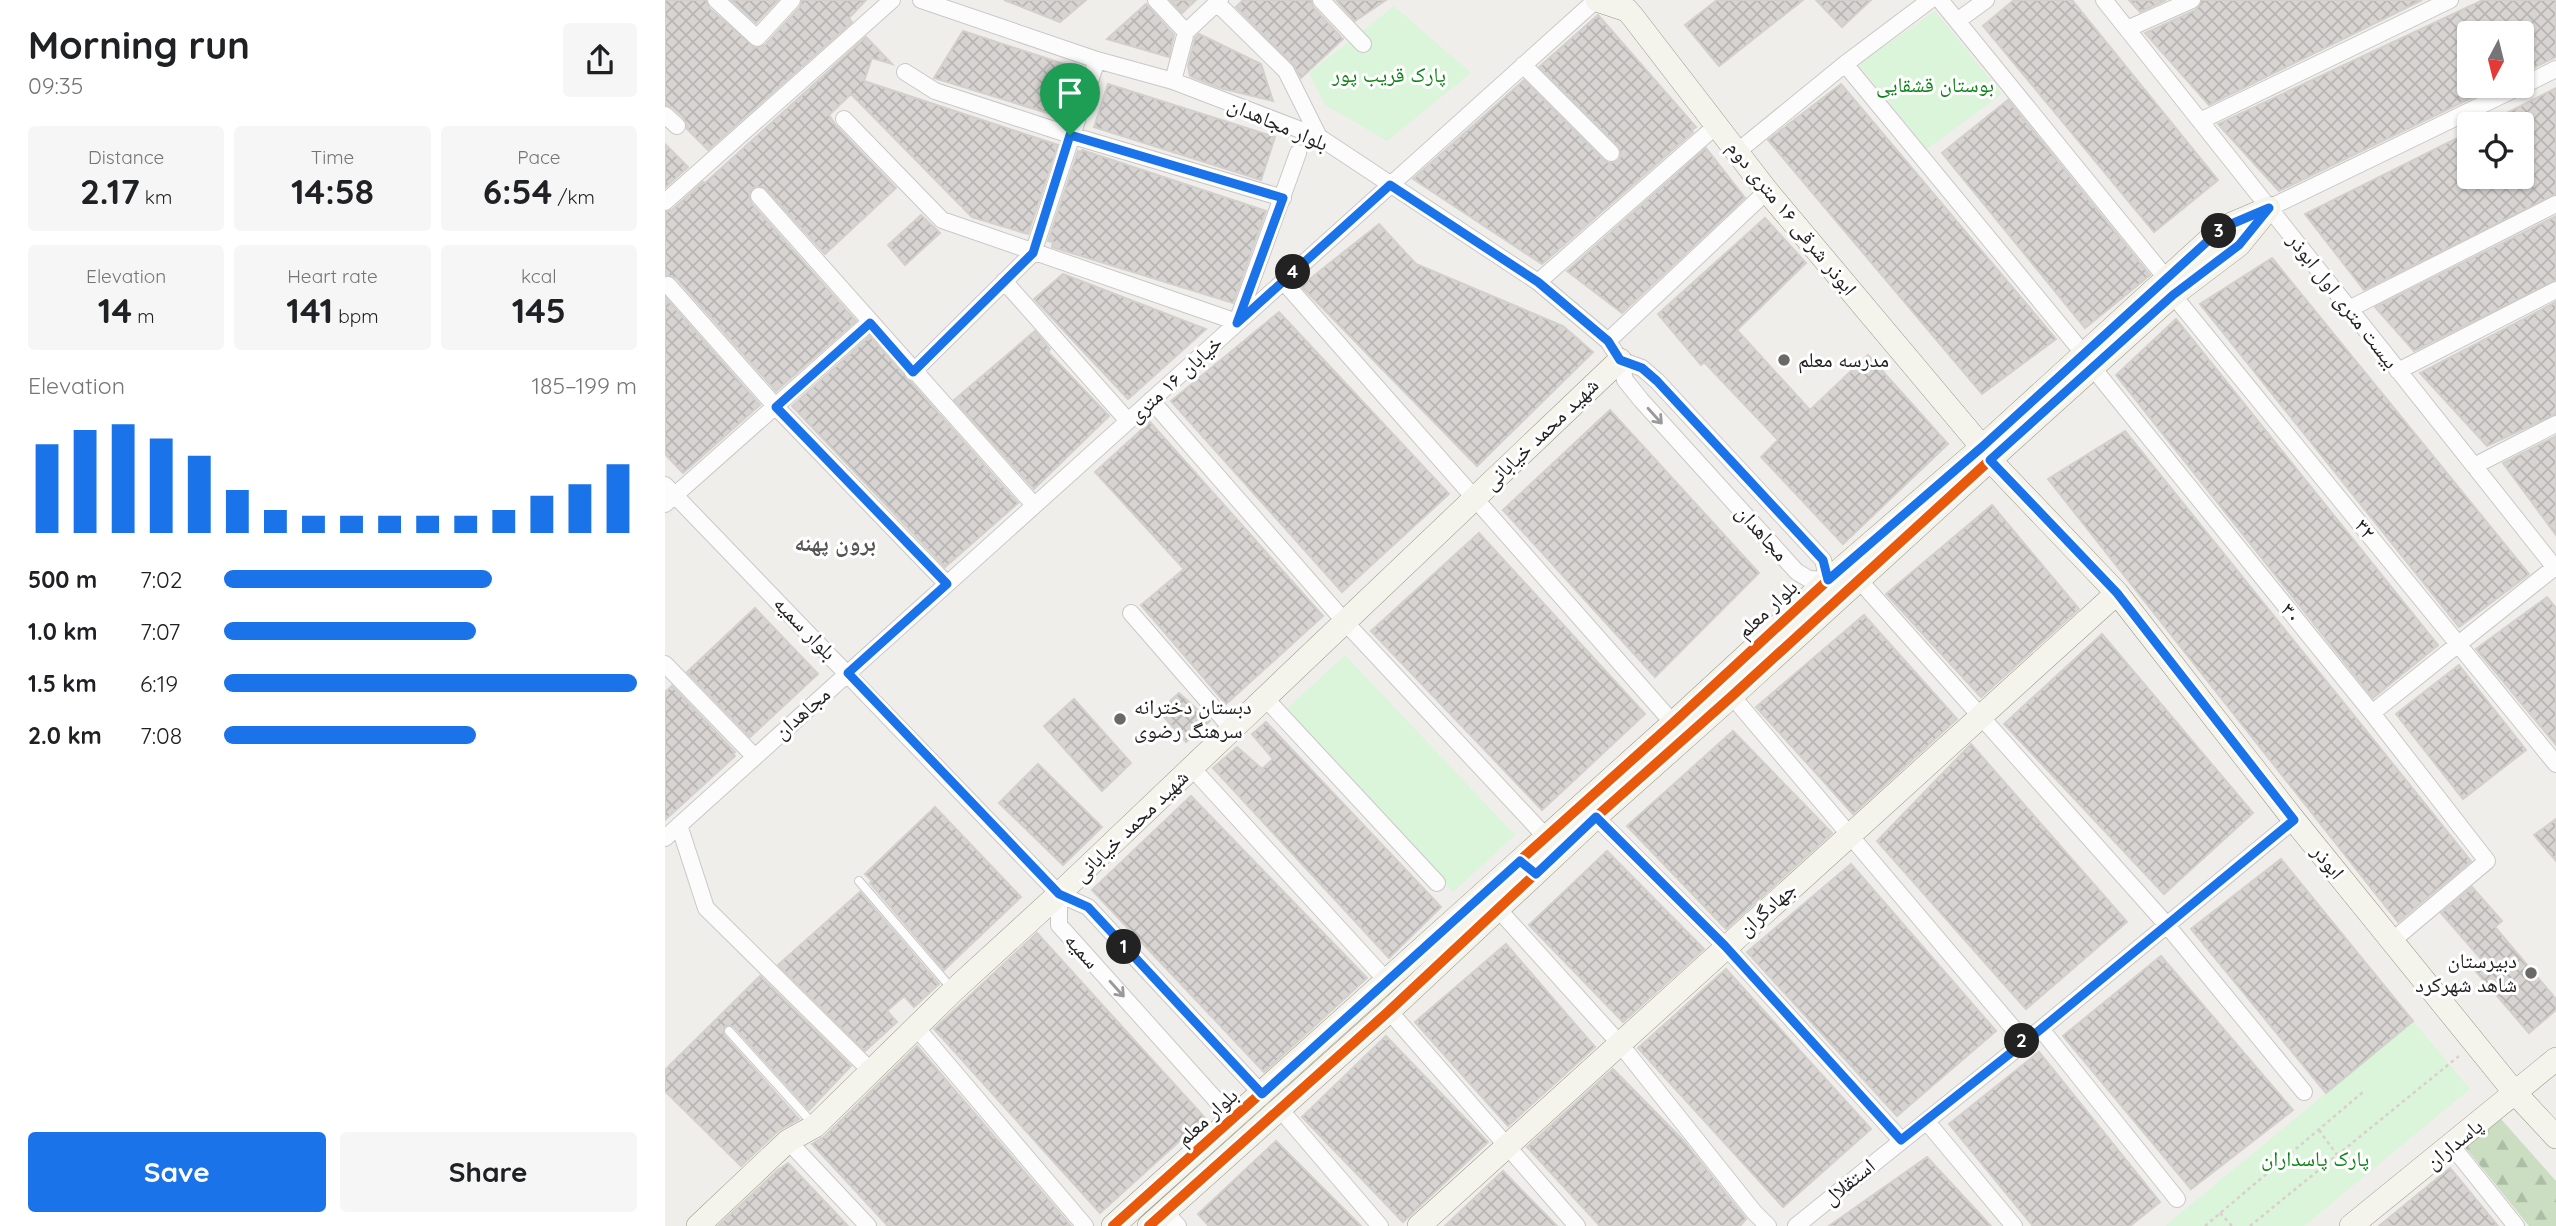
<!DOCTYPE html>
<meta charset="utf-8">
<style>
:root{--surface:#fff;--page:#f6f6f6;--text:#202124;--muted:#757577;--accent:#1a73e8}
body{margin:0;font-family:Quicksand,"Noto Naskh Arabic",sans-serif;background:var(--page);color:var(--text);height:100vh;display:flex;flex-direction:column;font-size:26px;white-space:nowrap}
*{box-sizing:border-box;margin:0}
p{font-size:23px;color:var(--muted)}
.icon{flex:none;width:38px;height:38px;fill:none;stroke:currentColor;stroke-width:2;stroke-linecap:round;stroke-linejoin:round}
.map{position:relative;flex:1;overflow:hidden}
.panel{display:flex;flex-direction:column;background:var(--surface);width:665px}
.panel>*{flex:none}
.needle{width:46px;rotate:187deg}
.buttons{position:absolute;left:1792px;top:21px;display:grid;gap:14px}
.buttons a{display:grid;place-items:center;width:77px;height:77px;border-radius:7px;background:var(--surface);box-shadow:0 2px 5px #0004;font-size:35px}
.pin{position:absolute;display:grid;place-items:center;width:60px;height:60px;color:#fff;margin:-72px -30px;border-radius:50% 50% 50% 0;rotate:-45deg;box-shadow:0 0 7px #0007}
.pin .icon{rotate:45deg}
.km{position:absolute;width:35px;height:35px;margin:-18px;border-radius:50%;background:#222;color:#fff;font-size:19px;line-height:35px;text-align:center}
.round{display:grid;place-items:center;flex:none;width:74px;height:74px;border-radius:7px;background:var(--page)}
.head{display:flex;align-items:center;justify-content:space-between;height:119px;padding:0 28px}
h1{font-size:38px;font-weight:800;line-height:52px}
.stats{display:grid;grid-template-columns:repeat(3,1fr);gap:10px;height:119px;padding:7px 28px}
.stats div{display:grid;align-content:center;border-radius:7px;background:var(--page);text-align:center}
.stats b{font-size:35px;font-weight:800}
.stats small{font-size:19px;font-weight:400}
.stats p{font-size:19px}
.chart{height:196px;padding:14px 28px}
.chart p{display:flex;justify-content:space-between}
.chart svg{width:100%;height:126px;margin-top:7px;stroke:var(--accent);stroke-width:6}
.primary-button{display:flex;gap:14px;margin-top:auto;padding:14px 28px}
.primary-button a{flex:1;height:80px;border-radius:7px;background:var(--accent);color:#fff;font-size:28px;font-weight:800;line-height:80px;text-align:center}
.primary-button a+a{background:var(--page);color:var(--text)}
ul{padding:0 28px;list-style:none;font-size:23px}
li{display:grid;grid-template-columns:112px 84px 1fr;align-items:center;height:52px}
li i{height:18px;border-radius:9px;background:var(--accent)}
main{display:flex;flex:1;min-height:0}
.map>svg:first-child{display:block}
.forest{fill:url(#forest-firs)}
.park{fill:#daf5da}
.building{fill:url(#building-cross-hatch);stroke:#d3d0cc;stroke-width:2}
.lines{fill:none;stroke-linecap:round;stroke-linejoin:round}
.lane-casing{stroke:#c9c8c7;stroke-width:10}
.street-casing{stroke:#c9c8c7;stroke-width:18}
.secondary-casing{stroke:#999a82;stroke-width:24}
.path{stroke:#dccecd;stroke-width:2.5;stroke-dasharray:3.5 3.5;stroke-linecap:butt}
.lane{stroke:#fdfcfc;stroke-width:8}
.street{stroke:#fdfcfc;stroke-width:16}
.secondary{stroke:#f4f4ed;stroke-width:23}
.cycleway-casing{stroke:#fff;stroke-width:15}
.cycleway{stroke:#e8590c;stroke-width:10}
.oneway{stroke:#9a9a9a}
.route-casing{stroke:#fff;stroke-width:14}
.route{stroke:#1a73e8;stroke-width:9}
.poi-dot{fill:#6a6968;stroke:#fff;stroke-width:2.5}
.labels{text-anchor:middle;stroke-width:6;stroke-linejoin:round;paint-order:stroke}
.park-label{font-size:21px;fill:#0c8416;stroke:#fff}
.street-label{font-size:21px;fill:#222;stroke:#fff}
.poi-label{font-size:21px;fill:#222;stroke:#fff;text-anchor:start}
.neighbourhood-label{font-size:23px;font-weight:bold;fill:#555;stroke:#fff}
</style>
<main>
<section class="panel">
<div class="head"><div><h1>Morning run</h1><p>09:35</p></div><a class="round"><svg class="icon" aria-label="share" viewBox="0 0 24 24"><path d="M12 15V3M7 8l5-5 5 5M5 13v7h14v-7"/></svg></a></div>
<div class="stats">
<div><p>Distance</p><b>2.17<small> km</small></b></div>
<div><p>Time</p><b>14:58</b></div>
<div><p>Pace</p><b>6:54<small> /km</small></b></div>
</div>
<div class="stats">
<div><p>Elevation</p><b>14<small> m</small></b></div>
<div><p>Heart rate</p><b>141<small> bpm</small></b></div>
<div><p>kcal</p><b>145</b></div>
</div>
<div class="chart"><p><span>Elevation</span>185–199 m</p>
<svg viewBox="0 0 160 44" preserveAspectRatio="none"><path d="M5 44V13M15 44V8M25 44V6M35 44V11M45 44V17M55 44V29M65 44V36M75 44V38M85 44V38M95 44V38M105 44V38M115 44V38M125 44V36M135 44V31M145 44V27M155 44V20"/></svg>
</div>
<ul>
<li><b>500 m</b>7:02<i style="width:65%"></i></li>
<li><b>1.0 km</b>7:07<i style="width:61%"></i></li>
<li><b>1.5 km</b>6:19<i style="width:100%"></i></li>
<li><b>2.0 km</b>7:08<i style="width:61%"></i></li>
</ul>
<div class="primary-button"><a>Save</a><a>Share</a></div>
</section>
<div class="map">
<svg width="1891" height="1226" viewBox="0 0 1891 1226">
<defs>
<pattern id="forest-firs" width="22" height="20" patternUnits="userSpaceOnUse" patternTransform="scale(1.75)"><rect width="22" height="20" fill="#cbdec1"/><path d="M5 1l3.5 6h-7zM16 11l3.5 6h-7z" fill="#aebea6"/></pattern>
<pattern id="building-cross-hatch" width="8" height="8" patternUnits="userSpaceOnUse" patternTransform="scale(1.75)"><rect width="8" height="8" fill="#d7d4d2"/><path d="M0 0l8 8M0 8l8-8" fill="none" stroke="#b8b6b4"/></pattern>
</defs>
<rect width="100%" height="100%" fill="#f0eeeb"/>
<path class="forest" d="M1836,1119L1891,1181V1226H1864L1800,1147Z"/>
<path class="park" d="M729,6L806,73L722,141L660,105L644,73Z
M1270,11L1337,94L1262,149L1193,64Z
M680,655L850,835L788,892L619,711Z
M1748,1021L1805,1089L1639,1226H1500Z"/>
<path class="building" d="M0,0H41L44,8L90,48L100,45L135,7L137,0H201L184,18L187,22L43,150L22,129L19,118L7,107L0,105Z
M66,0H113L91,23Z
M339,0H421L395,22Z
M505,0H531L517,13Z
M578,0H646L648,7L678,39L636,78L628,64L571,7Z
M671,0H721L690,21Z
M1052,0H1138L1054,66L1020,25Z
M1151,0H1206L1177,27Z
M1349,0H1407L1553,180L1489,232L1318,26Z
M1464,0H1501L1475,12Z
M1537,0H1757L1544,105L1480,33L1531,10Z
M1818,0H1891V57L1857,73V33H1804V86H1831L1614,191L1553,124Z
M481,4L509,35L504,57L442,39Z
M933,15L1031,127L1027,130L1028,132L877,264L748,179L859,80L939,160L944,163L953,161L956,155L953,146L874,67Z
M298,31L408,67L392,116L269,78Z
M534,34L596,64L608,101L555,88L525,76L523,66L530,38Z
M201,37L227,64L207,58L199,81L393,145L363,234L307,217L186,94L164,115L171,126L231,188L160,254L101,189L91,186L84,193L86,203L191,321L111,391L11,278L0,275V212L7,210L38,182L40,183Z
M443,84L610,137L596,180L429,127Z
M1176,84L1391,339L1317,394L1103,140Z
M1891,88V194L1699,290L1640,214L1804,132V177H1857V124H1820Z
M1343,100L1485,275L1420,328L1277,153Z
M0,144L23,167L0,188Z
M1041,148L1080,198L957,313L902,271Z
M417,150L601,211L568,303L387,247L388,242L383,241L413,151L416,152Z
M256,215L275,233L240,265L223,245Z
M1891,216V280L1749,351L1710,307Z
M1100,218L1141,263L1072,330L1145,410L1203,355L1283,444L1178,544L1096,457L1113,440L1039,362L1036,365L993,314Z
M714,224L751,264L898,326L928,352L812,466L636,286Z
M1607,258L1864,574L1794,627L1535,304Z
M398,274L541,329L463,399L369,299Z
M0,297L95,405L18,473L0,454Z
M1891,302V414L1822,446L1755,373Z
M614,312L784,494L677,592L506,401Z
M1511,319L1773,645L1708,698L1451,375Z
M370,331L385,349L383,352L444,416L369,489L289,400Z
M205,336L353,503L280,567L127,406Z
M945,410L1094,573L990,677L838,510Z
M485,422L658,616L561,704L476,605L519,569L430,472Z
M1460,431L1806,861L1733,922L1383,479Z
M1891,436V535L1838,463Z
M1327,505L1414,609L1316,697L1221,594Z
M814,533L980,714L877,810L706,631Z
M1882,597L1891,608V745L1811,649Z
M90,608L153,674L85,737L22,672Z
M1199,615L1292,719L1188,814L1091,707Z
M1437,634L1588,813L1499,894L1339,724Z
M1794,665L1861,750L1798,799L1731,714Z
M7,686L70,752L68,754L70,756L0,820V692Z
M514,693L545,721L521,742L494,711Z
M409,699L466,763L437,791L379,726Z
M601,722L776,907L724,958L548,768L572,747L597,769L608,759L587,734Z
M1068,731L1167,833L1061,929L962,826Z
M1306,744L1462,922L1361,1009L1212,841Z
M373,764L437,827L398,865L334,803Z
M526,796L702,978L599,1072L427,890Z
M270,807L356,897L279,970L205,883L207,881L200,874Z
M1891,819V861L1869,835Z
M942,851L1039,949L958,1022L864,925Z
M1616,859L1748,1021L1661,1093L1526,929Z
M1186,864L1331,1031L1232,1116L1082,952Z
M1807,887L1837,921L1830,927L1891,999V1010L1864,1033L1808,968L1817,960L1776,913Z
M195,892L274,984L249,1007L239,996L222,1011L232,1022L200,1051L113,965Z
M372,933L540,1118L435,1213L269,1029Z
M841,944L930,1047L843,1126L750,1022Z
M1496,956L1628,1110L1526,1189L1398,1036Z
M1061,969L1206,1129L1118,1207L973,1048Z
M95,976L186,1066L144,1110L69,1027L63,1025L59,1027V1035L134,1119L113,1131L76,1166L0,1091V1070Z
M721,1036L823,1142L738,1222L637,1117Z
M252,1046L406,1226H223L147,1144L160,1136Z
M1374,1052L1495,1202L1465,1226H1368L1284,1124Z
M948,1069L1018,1140L1081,1219L1075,1226H935L862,1147Z
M611,1141L696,1226H544L533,1214Z
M1262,1157L1326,1226H1164Z
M123,1163L183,1226H53L113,1170Z
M1785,1168L1833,1226H1714Z
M838,1171L892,1226H780Z"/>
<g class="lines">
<g class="lane-casing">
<path id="lane" d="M194,881L288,990
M64,1031L149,1125"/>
</g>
<g class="street-casing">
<path id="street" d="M51,0L92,38L127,0
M256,0L432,60L508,81L654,137L873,282L943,341L955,360L960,380L976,400L1132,572L1144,579L1163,580
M491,0L521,32
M656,0L698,44
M1275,0L1501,278
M1439,0L1891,569
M552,3L621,71L654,137
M1292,21L1321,0
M1462,29L1527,0
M1180,64L1418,353
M858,65L946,153
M240,72L270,91L405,135L618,198
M508,81L521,32L555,0
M1857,86L1891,69
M0,115L12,126
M179,119L277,220L572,322L633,153
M1535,121L1785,0
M1072,152L1180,64L1265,0
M94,196L369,505
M0,202L227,0
M1604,208L1856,86
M339,281L463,421
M618,281L1008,723
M873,282L1052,125
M3,285L111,407L282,584
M1508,295L1891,764
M1684,309L1891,204
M943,341L1102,191
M955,360L977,368L992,381L1158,560L1163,580
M1428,368L1707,713L1822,861L1727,941
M1733,371L1891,290
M248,372L368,253L432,60
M486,400L680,622L881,837
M1809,466L1891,424
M0,485L394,894L423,907L597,1094
M0,504L204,323
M1194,580L1501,924L1639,1092
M466,613L567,729
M0,664L89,756
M1067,696L1359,1041
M600,698L772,883
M1707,713L1890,567
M527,768L722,981
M931,817L1060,946L1236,1140
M14,825L41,908L207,1072
M0,838L931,0
M394,894V925L568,1119
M833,909L955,1044L1089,1212L1103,1226
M724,1011L912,1226
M250,1026L420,1226
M1376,1029L1512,1199
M614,1108L715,1226
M1262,1122L1349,1226
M123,1141L203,1226
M1787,1146L1851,1226
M500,1212L513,1226
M1131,1226L1376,1029L1629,820"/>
</g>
<g class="secondary-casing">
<path id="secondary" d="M932,0L962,10L968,17L1102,191L1317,447L1325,460L1452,593L1629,820L1851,1094L1891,1137
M33,1226L123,1141L150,1126L289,990L394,894L955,360
M448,1226L1008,723L1163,580L1317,447L1557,228L1604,208L1574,245L1508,295L1325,460L1067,696L931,817L724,1011L484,1226
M754,1226L1452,593
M1686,1226L1891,1059"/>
</g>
<path class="path" d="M1654,1130L1672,1155
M1555,1213L1567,1226
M1540,1226L1698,1092
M1585,1226L1794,1056"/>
<use href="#lane" class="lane"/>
<use href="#street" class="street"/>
<use href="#secondary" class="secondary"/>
<g class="cycleway-casing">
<path id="cycleway" d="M448,1226L1008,723L1163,580L1317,447L1557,228L1604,208L1574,245L1508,295L1325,460L1067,696L931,817L724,1011L484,1226"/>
</g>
<use href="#cycleway" class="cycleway"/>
</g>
<defs><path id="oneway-shaft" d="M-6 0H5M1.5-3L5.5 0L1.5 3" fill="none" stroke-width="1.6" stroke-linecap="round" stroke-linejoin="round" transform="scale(1.75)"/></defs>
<g class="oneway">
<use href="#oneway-shaft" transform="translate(990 416) rotate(48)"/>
<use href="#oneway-shaft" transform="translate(452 989) rotate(48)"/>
</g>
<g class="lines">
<g class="route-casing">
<path id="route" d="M405,135L618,198L572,323L725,185L873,282L943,341L955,360L977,368L992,381L1158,560L1163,580L1317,447L1557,228L1604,208L1574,245L1508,295L1325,460L1452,593L1629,820L1376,1029L1236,1140L1060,946L931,817L871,874L855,861L597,1094L423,907L394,894L183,673L282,584L111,407L205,323L248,372L368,253Z"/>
</g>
<use href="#route" class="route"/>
</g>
<g class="poi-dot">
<circle cx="1119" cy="360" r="7"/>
<circle cx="455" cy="719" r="7"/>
<circle cx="1866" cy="973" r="7"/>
</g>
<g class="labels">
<g class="park-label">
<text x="724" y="82">پارک قریب پور</text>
<text x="1270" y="92">بوستان قشقایی</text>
<text x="1650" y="1166">پارک پاسداران</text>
</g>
<g class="street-label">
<text transform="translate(613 124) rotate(23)" y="7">بلوار مجاهدان</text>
<text transform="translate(1127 218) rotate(51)" y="7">ابوذر شرقی ۱۶ متری دوم</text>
<text transform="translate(1678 301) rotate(52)" y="7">بیست متری اول ابوذر</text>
<text transform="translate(510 379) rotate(-42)" y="7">خیابان ۱۶ متری</text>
<text transform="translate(876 434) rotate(-44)" y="7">شهید محمد خیابانی</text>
<text transform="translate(1700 529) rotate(51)" y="7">۳۲</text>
<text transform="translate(1097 533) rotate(48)" y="7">مجاهدان</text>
<text transform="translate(1102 609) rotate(-43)" y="7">بلوار معلم</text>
<text transform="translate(1626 613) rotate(51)" y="7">۳۰</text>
<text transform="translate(140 628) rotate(46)" y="7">بلوار سمیه</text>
<text transform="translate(137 713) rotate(-41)" y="7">مجاهدان</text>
<text transform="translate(466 826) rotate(-44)" y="7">شهید محمد خیابانی</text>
<text transform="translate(1663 862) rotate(51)" y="7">ابوذر</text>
<text transform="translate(1102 909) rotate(-42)" y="7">جهادگران</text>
<text transform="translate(417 951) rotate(48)" y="7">سمیه</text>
<text transform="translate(542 1117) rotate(-42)" y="7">بلوار معلم</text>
<text transform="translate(1789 1144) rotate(-39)" y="7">پاسداران</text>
<text transform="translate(1184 1182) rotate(-39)" y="7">استقلال</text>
</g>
<g class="poi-label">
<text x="1133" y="367">مدرسه معلم</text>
<text x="469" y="714">دبستان دخترانه<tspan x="469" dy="24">سرهنگ رضوی</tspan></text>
<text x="1852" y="968" text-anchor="end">دبیرستان‌<tspan x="1852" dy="24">شاهد شهرکرد</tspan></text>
</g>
<g class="neighbourhood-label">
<text x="170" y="551">برون پهنه</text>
</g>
</g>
</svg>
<div class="buttons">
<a><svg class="needle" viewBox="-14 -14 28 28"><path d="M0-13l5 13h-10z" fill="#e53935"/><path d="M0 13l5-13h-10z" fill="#757577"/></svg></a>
<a><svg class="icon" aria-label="locate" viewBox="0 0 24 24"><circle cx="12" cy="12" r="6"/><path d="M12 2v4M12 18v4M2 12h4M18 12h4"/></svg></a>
</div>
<div class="pin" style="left:405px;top:135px;background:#1e9e55"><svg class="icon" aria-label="arrive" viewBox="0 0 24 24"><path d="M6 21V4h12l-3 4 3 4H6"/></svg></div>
<b class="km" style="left:459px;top:947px">1</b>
<b class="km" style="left:1357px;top:1041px">2</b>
<b class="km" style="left:1554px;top:231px">3</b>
<b class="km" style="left:628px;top:272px">4</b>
</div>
</main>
